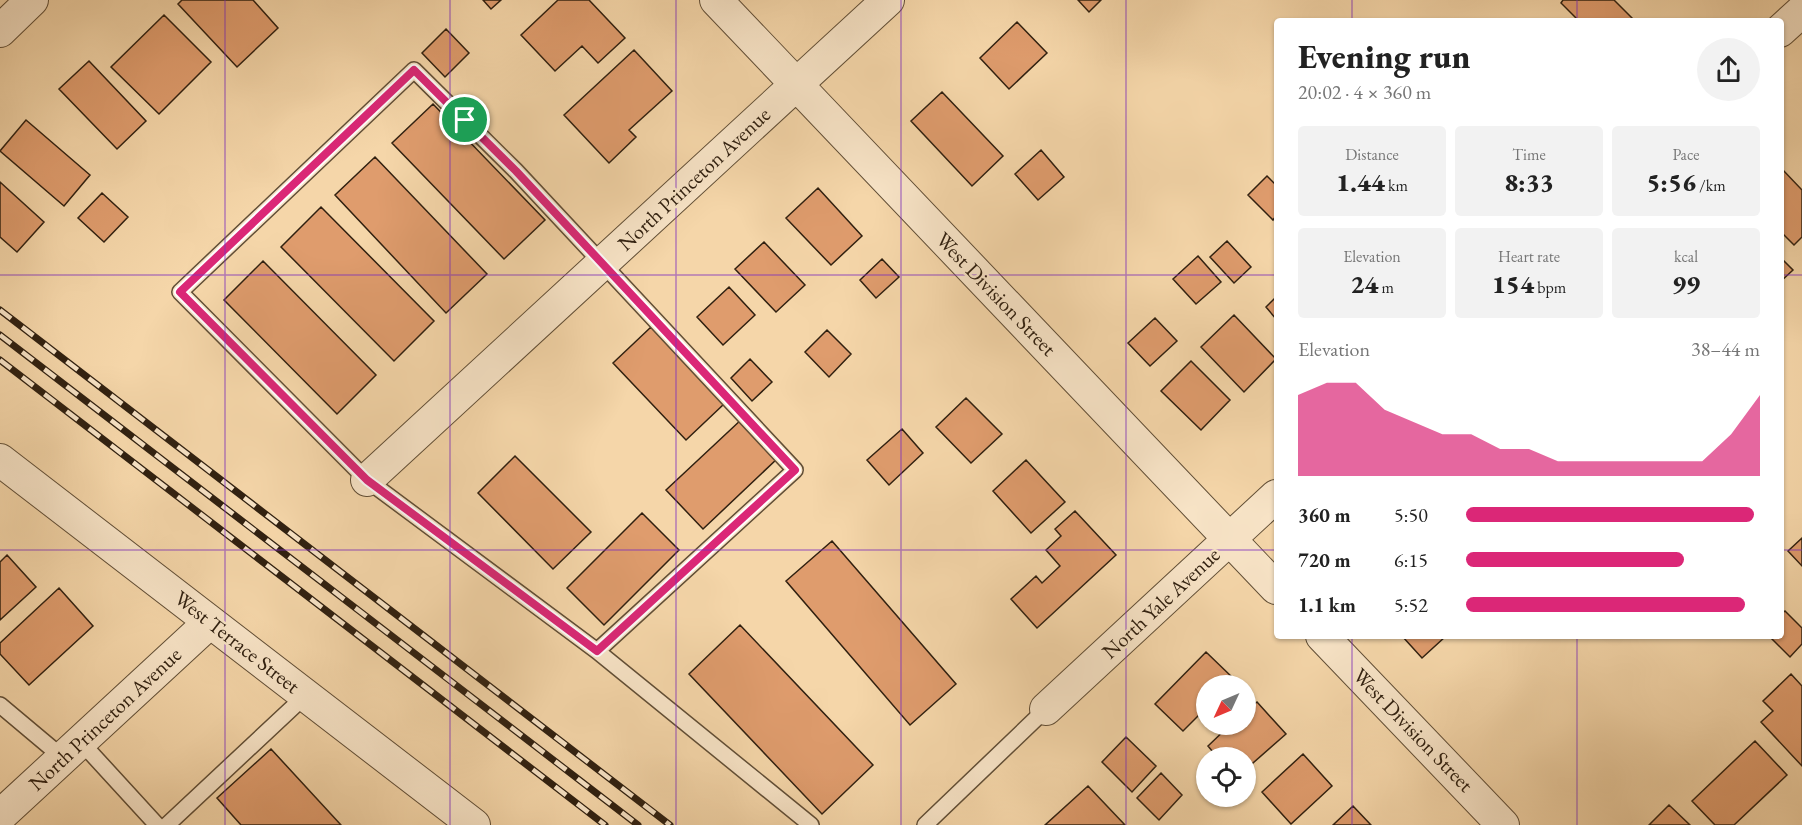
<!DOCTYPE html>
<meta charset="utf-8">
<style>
:root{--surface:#fff;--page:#f2f2f2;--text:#222;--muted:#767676;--accent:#db2777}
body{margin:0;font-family:"EB Garamond",serif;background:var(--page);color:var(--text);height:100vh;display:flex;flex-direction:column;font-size:22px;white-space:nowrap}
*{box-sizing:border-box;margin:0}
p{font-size:20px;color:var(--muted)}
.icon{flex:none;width:33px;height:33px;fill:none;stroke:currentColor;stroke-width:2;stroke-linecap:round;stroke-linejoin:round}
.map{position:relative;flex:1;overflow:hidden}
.details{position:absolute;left:1274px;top:18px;width:510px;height:621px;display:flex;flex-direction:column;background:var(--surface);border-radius:6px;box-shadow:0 2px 4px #0004}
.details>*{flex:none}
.needle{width:39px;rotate:226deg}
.tools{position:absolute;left:1196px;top:675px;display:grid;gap:12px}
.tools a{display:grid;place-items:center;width:60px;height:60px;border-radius:50%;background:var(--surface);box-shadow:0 2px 4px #0004;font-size:30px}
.pin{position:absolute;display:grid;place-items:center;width:51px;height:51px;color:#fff;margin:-26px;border:3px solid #fff;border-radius:50%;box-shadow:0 2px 6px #0007}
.round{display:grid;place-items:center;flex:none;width:63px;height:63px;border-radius:32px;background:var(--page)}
.summary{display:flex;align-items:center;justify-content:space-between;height:102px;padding:0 24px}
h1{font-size:33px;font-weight:800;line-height:45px}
.metrics{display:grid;grid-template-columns:repeat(3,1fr);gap:9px;height:102px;padding:6px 24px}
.metrics div{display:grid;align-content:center;border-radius:6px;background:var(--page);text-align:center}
.metrics b{font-size:26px;font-weight:800}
.metrics small{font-size:16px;font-weight:400}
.metrics p{font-size:16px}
.chart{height:168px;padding:12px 24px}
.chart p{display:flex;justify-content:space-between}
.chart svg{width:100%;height:108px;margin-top:6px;fill:var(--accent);opacity:.7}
ul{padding:0 24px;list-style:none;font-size:20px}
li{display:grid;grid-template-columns:96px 72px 1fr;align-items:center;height:45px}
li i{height:15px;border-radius:8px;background:var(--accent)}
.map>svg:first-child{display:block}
.building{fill:#df9c6d;stroke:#302010;stroke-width:1.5}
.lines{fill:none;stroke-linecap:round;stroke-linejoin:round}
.lane-casing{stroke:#614e36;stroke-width:18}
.street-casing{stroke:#614e36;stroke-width:34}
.lane{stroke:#f8e4c7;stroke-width:15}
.street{stroke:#f8e4c7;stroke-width:32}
.rail-casing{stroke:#302010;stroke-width:7}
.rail{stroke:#f8e4c7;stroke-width:4.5;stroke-dasharray:14;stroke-linecap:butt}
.route-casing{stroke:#fff;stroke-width:12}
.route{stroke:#db2777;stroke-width:8}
.grid{fill:none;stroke:#7b2cbf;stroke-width:1.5;stroke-opacity:0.55}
.labels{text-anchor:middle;stroke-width:5;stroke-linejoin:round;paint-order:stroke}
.street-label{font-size:21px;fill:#302010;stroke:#f8e4c7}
</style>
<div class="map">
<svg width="1802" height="825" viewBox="0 0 1802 825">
<rect width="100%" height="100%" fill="#f5d6a9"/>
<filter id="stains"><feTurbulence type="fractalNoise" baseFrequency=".00333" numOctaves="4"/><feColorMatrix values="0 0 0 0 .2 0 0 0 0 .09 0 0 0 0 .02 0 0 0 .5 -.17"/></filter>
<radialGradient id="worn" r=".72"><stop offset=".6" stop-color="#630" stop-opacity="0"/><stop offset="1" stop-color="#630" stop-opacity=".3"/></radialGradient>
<path class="building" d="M182,0H253L278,28L237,67L178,4Z
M483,0H501L491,9Z
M558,0H589L625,38L598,63L582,46L555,71L521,35Z
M1078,0H1101L1089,12Z
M1563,0H1614L1635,21H1579L1561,3Z
M164,15L211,62L159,114L111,67Z
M1017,22L1047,53L1009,89L980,58Z
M446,29L469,53L445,77L422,53Z
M634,50L672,91L629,130L636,137L609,163L564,115Z
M89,61L146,121L117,149L59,89Z
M942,92L1003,156L972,186L911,121Z
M433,104L545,220L504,259L392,143Z
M26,120L90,175L64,206L0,151Z
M1041,150L1064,177L1038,200L1015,174Z
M375,157L487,274L446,313L335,195Z
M1782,169L1802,190V237L1794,245L1780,231V170Z
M1267,176L1276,185V216L1273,220L1248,195Z
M0,182L44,222L17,252L0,237Z
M818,188L862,236L831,265L786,218Z
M102,193L128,217L104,242L78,218Z
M321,207L434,321L394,361L281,247Z
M1227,241L1251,267L1234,283L1210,257Z
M764,242L805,285L776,312L735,269Z
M1198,256L1221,282L1196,304L1173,279Z
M1780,257L1793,270L1780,282Z
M882,259L899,277L876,298L860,280Z
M263,261L376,375L337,414L224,300Z
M729,287L755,315L723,345L697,317Z
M1276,297V319L1266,307Z
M1234,315L1276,359L1244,392L1201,347Z
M1155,318L1177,341L1150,366L1128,343Z
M651,327L724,404L686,440L613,363Z
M827,330L851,354L829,377L805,352Z
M750,359L772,382L752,401L731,378Z
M1191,361L1230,400L1201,430L1161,391Z
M966,398L1002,434L971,463L936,427Z
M743,418L779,457L703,529L666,490Z
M902,429L923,453L889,485L867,460Z
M515,456L591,532L553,569L478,493Z
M1026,460L1065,502L1031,533L993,491Z
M1075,511L1116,555L1037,628L1011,599L1036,576L1042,583L1060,566L1046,550L1061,536L1055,529Z
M642,513L679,550L604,625L567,588Z
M1802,538V566L1788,551Z
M832,541L956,684L910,725L786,581Z
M7,555L36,587L0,620V562Z
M59,588L93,626L29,685L0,654V643Z
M1785,611L1802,628V644L1790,657L1769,636H1780V615Z
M740,625L873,765L822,814L689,674Z
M1402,636H1446L1422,658Z
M1206,652L1234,679L1227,686H1206V708L1183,731L1155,704Z
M1791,674L1802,686V766L1761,722L1773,711L1763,701Z
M1257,702L1286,734L1245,770V758H1218L1208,746L1231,724H1245V712Z
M1126,737L1156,766L1132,792L1102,762Z
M1755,741L1787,775L1734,825H1715L1692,801Z
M271,749L341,825H241L217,798Z
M1303,754L1332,786L1291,824L1262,792Z
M1161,773L1182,795L1159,820L1137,798Z
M1088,786L1125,825H1045Z
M1669,805L1690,825H1649Z
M1353,806L1371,825H1333Z"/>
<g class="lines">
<g class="lane-casing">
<path id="lane" d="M414,70L516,171L795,470L597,651L367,480L180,292Z
M597,651L811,825
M0,705L62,757
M80,741L157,825
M167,825L306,695
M925,825L1046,709"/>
</g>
<g class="street-casing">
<path id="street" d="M716,0L1276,588
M0,31L32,0
M1780,31L1802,11
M0,460L474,825
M367,480L888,0
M1322,636L1503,825
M1046,709L1276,496
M0,816L210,622"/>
</g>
<use href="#lane" class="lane"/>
<use href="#street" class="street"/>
<g class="rail-casing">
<path id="rail" d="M0,310L670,825
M0,335L638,825
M0,360L605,825"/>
</g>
<use href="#rail" class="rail"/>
</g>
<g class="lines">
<g class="route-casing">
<path id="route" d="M414,70L516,171L795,470L597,651L367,480L180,292Z"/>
</g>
<use href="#route" class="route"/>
</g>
<path class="grid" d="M225,0V825M450,0V825M676,0V825M901,0V825M1126,0V825M1352,0V21M1577,0V21M0,275H1276M1780,275H1802M0,550H1276M1780,550H1802M1352,636V825M1577,636V825"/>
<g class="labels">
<g class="street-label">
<text transform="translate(694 179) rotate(-43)" y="7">North Princeton Avenue</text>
<text transform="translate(996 294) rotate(46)" y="7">West Division Street</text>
<text transform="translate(1161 603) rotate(-43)" y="7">North Yale Avenue</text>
<text transform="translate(237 642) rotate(38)" y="7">West Terrace Street</text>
<text transform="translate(105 719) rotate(-43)" y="7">North Princeton Avenue</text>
<text transform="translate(1413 730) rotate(46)" y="7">West Division Street</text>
</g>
</g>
<rect width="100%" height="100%" filter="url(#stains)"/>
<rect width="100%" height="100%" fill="url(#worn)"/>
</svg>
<div class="tools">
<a><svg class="needle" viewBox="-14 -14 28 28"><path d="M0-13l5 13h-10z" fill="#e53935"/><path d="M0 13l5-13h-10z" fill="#767676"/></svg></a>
<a><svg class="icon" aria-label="locate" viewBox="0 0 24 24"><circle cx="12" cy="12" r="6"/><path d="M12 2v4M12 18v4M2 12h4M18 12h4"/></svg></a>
</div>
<div class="pin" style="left:465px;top:120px;background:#1e9e55"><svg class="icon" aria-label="arrive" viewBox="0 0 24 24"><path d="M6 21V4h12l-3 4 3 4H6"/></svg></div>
<section class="details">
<div class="summary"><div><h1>Evening run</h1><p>20:02 · 4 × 360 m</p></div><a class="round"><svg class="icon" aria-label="share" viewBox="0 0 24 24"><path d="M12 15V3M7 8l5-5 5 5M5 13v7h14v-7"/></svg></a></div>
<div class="metrics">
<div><p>Distance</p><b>1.44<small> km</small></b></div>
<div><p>Time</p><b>8:33</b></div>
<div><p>Pace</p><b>5:56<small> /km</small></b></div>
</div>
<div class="metrics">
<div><p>Elevation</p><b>24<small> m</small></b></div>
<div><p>Heart rate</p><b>154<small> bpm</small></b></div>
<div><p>kcal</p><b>99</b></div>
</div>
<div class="chart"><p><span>Elevation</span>38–44 m</p>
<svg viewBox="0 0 160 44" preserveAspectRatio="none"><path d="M0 44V11L10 6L20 6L30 17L40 22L50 27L60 27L70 33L80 33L90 38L100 38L110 38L120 38L130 38L140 38L150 27L160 11V44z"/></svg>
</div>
<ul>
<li><b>360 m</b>5:50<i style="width:98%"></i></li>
<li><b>720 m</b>6:15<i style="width:74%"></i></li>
<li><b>1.1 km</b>5:52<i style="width:95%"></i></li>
</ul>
</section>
</div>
